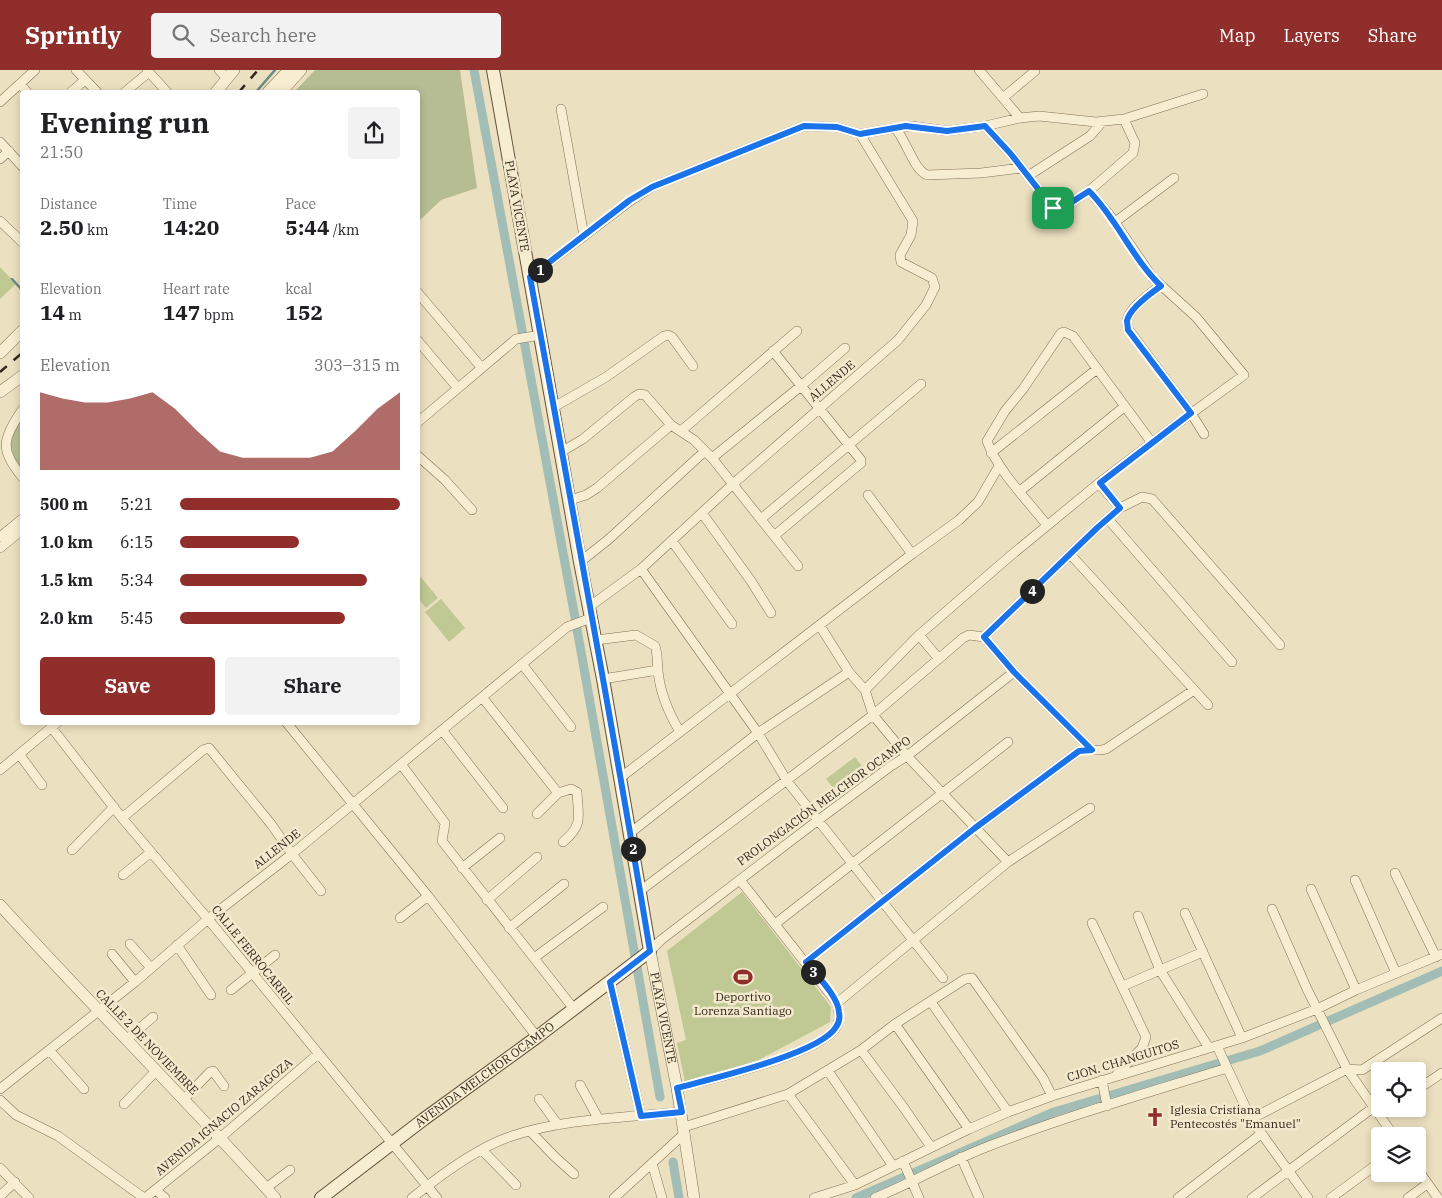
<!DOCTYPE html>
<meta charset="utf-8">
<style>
:root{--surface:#fff;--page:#f2f2f2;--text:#202124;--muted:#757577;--accent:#8f2e2b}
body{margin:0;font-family:"IBM Plex Serif",serif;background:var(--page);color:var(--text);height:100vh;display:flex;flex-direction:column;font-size:19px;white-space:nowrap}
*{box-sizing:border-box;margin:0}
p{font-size:16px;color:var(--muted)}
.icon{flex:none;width:28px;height:28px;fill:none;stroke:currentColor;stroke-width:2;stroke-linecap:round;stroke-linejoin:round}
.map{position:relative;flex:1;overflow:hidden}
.sheet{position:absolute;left:20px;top:20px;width:400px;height:635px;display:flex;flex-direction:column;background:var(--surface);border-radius:5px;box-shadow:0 2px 8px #0003}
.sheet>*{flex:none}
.fabs{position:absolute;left:1371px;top:992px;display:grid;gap:10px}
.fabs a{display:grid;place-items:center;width:55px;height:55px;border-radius:5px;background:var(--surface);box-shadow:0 2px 8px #0003;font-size:25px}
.pin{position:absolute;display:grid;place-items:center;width:42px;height:42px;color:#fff;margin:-21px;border-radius:10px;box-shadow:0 2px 8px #0006}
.km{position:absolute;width:25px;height:25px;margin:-12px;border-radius:50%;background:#222;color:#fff;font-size:14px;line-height:25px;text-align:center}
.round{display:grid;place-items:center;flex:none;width:52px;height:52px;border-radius:5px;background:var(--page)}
.headline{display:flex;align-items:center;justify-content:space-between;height:85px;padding:0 20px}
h1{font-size:28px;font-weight:800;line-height:38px}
.metrics{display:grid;grid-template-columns:repeat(3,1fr);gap:8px;height:85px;padding:5px 20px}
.metrics div{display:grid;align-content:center}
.metrics b{font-size:21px;font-weight:800}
.metrics small{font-size:14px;font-weight:400}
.metrics p{font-size:14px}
.chart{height:140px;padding:10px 20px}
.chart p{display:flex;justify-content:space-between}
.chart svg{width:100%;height:90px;margin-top:5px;fill:var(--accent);opacity:.7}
.action{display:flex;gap:10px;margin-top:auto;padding:10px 20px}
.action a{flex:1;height:58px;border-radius:5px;background:var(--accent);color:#fff;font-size:20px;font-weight:800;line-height:58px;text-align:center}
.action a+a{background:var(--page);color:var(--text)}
ul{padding:0 20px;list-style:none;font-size:16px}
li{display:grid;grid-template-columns:80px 60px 1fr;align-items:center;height:38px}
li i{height:12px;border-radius:6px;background:var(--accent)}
header{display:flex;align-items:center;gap:30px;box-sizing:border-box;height:70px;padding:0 25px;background:var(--accent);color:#fff}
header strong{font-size:24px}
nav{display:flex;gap:28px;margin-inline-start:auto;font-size:18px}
.search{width:350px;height:45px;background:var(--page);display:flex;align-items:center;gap:12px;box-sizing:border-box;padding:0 18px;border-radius:5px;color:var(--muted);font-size:19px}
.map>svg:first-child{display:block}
.green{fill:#c0c894}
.cemetery{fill:#b6bd93}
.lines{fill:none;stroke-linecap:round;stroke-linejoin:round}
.stream{stroke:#6a8a83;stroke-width:2.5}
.canal{stroke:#a2bdb6;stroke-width:9}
.minor-casing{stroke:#837158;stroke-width:10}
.tertiary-casing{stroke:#837158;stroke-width:12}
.secondary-casing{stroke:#65523c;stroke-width:14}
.minor{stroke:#f7edd1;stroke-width:9}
.tertiary{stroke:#f7edd1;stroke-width:11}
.secondary{stroke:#f7edd1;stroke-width:12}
.rail{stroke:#33281c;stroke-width:2.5;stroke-dasharray:9 9;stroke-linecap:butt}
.route-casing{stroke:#fff;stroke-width:10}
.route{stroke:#1a73e8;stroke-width:6}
.labels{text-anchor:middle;stroke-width:5;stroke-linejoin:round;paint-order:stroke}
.street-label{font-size:12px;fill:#33281c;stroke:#f3eace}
.poi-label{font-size:12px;fill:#33281c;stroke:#f3eace}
</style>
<header>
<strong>Sprintly</strong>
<div class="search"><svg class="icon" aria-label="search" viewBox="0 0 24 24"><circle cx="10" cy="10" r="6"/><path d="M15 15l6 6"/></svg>Search here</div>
<nav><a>Map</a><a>Layers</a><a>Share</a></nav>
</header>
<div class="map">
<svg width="1442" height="1128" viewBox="0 0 1442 1128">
<rect width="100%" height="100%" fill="#ebe0bf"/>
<path class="green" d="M0,197L16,214L0,229Z
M419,505L438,528L426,538L418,528V506Z
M441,529L465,558L449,572L425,542Z
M855,687L867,703L839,725L826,709Z
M742,822L831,937L830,952L757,991L685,1012L677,973L686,970L667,881Z"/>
<path class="cemetery" d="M315,0H460L477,118L441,130L418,152V22H294Z
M22,347V397L9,386L12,362Z"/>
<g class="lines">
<path class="stream" d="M256,22L275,0
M12,209L22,220"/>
<path class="canal" d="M474,0L574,542L660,1027
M673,1092L679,1128
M856,1128L1054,1042L1260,981L1442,901"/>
<g class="minor-casing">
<path id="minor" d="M76,0L97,22
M147,0L167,22
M219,0L227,8
M979,0L1020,48
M20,14L27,22
M71,22L85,10
M125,22L149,2
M1004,27L1035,1
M0,32L35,0
M561,39L584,166
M985,56L1010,83L1053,138L1061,139L1089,121L1133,83L1135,73L1124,49
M895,58L911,56L947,61L985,56L1020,48L1039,46L1096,52L1124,49L1203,24
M0,72L22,96
M0,89L9,81
M1028,106L1090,66L1103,51
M0,151L22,172
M1115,152L1174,108
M530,207L630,131L652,117L804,56L837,57L860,64L895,58C907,71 913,99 927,105L981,103L1021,98
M1161,215C1151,223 1128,239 1127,251C1127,252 1128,259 1128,259L1191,343L1204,364
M418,223L481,297
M418,271L457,317
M773,281L861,390V393L774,466
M554,337L606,307L664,266L668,265L672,267L693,296
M22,340C2,371 0,379 22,407
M418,352L516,269L541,265
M681,361L797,261
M561,382L583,369L634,327L639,324L645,325L671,355L694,370L712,388L798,496
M991,383L1097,299
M418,386L445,410L472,440
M712,388L801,316L845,278
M1099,413L1120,438
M1020,421L1124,337
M868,425L912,484
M570,430L586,425L597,418L671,355
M702,443L751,511L771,543
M761,449L921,314
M1108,449L1232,592
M1047,455C1027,430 998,401 987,371L1005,341L1023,319L1061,263L1064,262L1073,266L1152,373
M0,467L22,449
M672,471L732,554
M0,478L22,460
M1070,484L1208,635
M580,492L609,469L705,381
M641,499L758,663L787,711L943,908
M589,537L641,499L733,414L898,270L926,235L935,217L932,208L901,192L900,185L911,165L913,151L860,64
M820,556L849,602L865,620L873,645L907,686L1008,792
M919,565L939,589
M984,567L1014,602L1092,680
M596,570L636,565L655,576C658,585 657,592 658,601C660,623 668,642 680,662
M522,594L571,657
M603,609L658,600
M865,620L919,565L1009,487L1099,413L1174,356L1244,305L1196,247L1153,208L1109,144L1089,121
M482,627L558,723
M286,652L428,826L537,967
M52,658L122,748L208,849L437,1128
M442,660L503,738
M19,684L42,715
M401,694L445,753L442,771L574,939
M0,700L58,652
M620,708L912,484L959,450L978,432L999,396
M537,744L558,723L571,719L577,722C578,747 584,754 563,772
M122,748L203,680L209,678L271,754L292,784L321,821
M630,763L758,663L849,602
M72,780L114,737
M462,798L500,768
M1395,803L1436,887
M123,805L151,782
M1355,810L1396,903
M1311,819L1356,920
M640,821L873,645L963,568L969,565L984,567L1097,458L1120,438L1142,427L1152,429L1280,575
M487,830L537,787
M1272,839L1307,919L1347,999L1394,1066
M1185,843L1242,968
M1138,846L1160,900L1203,882
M400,848L428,826
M1092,853L1146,967L1142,978L1117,1004
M775,854L1008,672
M509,858L564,814
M130,874L151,898
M177,875L211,925
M650,881L661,870L817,751L891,696L907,686L1014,602
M112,884L135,912
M534,888L603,837
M806,892L975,758L1079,681C1088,678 1097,682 1106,679L1194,620
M610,912L641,1046
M1123,916L1160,900L1209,978
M231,920L275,885
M931,932L1008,1042
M837,933L1008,792L1090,738
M895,954L969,1059
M126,970L153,947
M1217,976L1251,1049L1308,1128
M49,980L84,1019
M861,980L904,1038L931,1077
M828,1001L893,1096
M1102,1010L1107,1036
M580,1015L598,1048
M677,1018C712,1009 815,985 835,959C841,951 839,942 837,933L740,810
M0,1019L135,912L208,849L292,784L567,557L591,548
M1418,1019L1442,1003
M788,1024L855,1115
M184,1029L210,1002L213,1001L224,1016
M539,1029L558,1055
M0,1030L16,1045L58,1066L144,1128
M124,1034L156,1001
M1251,1049L1347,999L1362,1000L1442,948
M684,1057L788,1024L861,980L895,954L965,909L972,908L1043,1008L1052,1026
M531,1062L554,1086L574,1104
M482,1080L516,1115
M961,1087L979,1128
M903,1091L919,1128
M652,1093L662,1128
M0,1098L29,1128
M1418,1100L1438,1128
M266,1118L290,1100
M156,1120L165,1128
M0,1126L15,1112
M145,1128L220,1068L318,984
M412,1128C438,1107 477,1078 509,1067C564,1048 624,1048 681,1042
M614,1128L685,1063
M814,1128L855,1115L969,1059L1008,1042L1052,1026L1242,968L1317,939L1356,920L1442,884
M875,1128C913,1112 950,1091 989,1076C1067,1046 1147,1023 1227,998
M1178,1128L1261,1064
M1252,1128L1374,1037
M1331,1128L1380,1092
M1408,1128L1427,1114"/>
</g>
<g class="tertiary-casing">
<g id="tertiary">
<path d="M216,22L234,0"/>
<path d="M268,22L289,0"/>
<path d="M281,22L301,0"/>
<path d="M0,283L22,261"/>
<path d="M0,322L22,306"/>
<path d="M0,835C90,934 185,1028 275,1128"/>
<path id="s1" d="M650,881L677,1018L694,1128"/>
</g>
</g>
<g class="secondary-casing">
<g id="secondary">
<path id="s2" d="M321,1128L424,1049L537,967L650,881L603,609L580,492L493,0"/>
</g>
</g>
<use href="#minor" class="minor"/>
<use href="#tertiary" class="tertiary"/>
<use href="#secondary" class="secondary"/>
<path class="rail" d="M239,22L258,0
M0,302L22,283"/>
</g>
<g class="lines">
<g class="route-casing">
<path id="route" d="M804,56L837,57L860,64L906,56L947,61L985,56L1010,83L1053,138L1061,139L1089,121C1117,149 1132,188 1161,216C1151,223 1129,239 1127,251C1127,252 1128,259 1128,260L1191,343L1100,413L1120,438L1097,458L984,567L1014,602L1092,680L1079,681L975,758L806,892C816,905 838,926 839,942C840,947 839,953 836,957C820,984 710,1009 677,1018L682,1042L641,1046L610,912L650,881C613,656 571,432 530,207L630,130L652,117Z"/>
</g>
<use href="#route" class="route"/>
</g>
<defs>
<g id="stadium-bare" transform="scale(1.5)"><path d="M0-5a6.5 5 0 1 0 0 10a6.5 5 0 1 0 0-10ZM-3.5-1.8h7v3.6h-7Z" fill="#8f2e2b" stroke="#f3eace" stroke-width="2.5" paint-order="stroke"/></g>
<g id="church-bare" transform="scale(1.5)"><path d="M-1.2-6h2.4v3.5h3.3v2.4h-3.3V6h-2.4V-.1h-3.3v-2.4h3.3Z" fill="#8f2e2b" stroke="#f3eace" stroke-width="2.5" paint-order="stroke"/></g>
</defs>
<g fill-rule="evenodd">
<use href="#stadium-bare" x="743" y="907"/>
<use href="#church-bare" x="1155" y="1047"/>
</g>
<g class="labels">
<g class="street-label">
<text transform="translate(517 136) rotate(80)" y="4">PLAYA VICENTE</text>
<text transform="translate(832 311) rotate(-40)" y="4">ALLENDE</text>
<text transform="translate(824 731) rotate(-36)" y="4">PROLONGACIÓN MELCHOR OCAMPO</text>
<text transform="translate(277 779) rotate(-38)" y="4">ALLENDE</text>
<text transform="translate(253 885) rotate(51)" y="4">CALLE FERROCARRIL</text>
<text dy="4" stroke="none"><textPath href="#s1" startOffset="68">PLAYA VICENTE</textPath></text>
<text transform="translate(147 972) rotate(46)" y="4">CALLE 2 DE NOVIEMBRE</text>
<text transform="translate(1123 991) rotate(-17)" y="4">CJON. CHANGUITOS</text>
<text dy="4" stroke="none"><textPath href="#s2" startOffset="205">AVENIDA MELCHOR OCAMPO</textPath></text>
<text transform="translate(224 1047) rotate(-40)" y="4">AVENIDA IGNACIO ZARAGOZA</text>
</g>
<g class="poi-label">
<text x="743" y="931">Deportivo<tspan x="743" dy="14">Lorenza Santiago</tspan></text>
<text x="1170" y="1044" text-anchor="start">Iglesia Cristiana<tspan x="1170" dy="14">Pentecostés "Emanuel"</tspan></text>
</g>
</g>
</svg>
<div class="fabs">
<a><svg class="icon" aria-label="locate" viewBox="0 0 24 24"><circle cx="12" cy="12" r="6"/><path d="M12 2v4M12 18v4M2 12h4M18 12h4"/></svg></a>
<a><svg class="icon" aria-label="layers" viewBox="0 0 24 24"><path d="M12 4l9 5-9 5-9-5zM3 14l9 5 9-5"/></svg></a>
</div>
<div class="pin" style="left:1053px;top:138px;background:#1e9e55"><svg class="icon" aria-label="arrive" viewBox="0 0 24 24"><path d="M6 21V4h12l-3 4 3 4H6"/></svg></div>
<b class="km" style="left:540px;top:200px">1</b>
<b class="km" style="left:633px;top:779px">2</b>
<b class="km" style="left:813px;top:902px">3</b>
<b class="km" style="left:1032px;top:521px">4</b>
<section class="sheet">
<div class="headline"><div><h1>Evening run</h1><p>21:50</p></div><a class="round"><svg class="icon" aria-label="share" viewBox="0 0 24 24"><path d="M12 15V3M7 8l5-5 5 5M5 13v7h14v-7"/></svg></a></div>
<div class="metrics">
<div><p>Distance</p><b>2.50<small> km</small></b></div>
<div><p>Time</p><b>14:20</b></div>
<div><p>Pace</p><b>5:44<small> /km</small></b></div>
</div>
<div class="metrics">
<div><p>Elevation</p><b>14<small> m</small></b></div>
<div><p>Heart rate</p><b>147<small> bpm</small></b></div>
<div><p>kcal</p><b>152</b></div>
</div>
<div class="chart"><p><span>Elevation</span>303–315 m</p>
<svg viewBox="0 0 160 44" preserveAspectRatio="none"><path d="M0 44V6L10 9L20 11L30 11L40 9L50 6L60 14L70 25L80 35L90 38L100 38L110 38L120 38L130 35L140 25L150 14L160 6V44z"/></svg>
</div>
<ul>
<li><b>500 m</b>5:21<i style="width:100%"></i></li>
<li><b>1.0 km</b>6:15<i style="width:54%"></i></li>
<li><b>1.5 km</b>5:34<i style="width:85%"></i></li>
<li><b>2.0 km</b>5:45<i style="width:75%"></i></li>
</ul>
<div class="action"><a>Save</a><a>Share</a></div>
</section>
</div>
